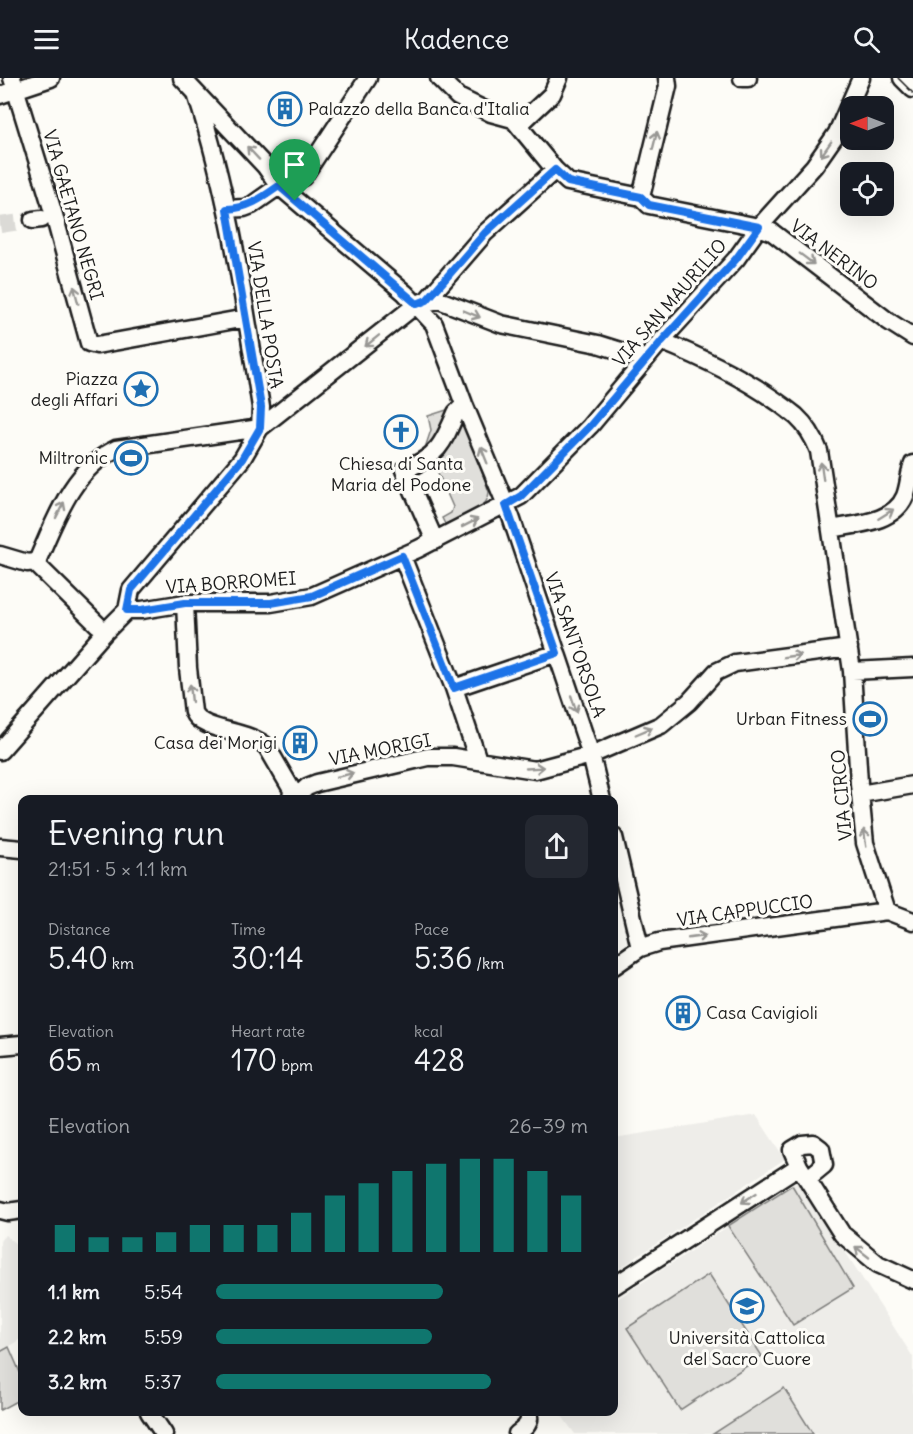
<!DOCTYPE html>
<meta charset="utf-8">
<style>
:root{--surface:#171b24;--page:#242831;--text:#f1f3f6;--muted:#9ea1a6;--accent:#0f766e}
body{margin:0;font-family:Delius,sans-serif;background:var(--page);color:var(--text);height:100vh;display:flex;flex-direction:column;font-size:22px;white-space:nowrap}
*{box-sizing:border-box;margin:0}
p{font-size:20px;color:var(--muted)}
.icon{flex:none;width:33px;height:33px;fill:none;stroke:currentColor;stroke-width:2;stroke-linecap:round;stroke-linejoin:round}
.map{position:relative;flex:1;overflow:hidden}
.drawer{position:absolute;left:18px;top:717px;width:600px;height:621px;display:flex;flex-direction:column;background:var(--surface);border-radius:12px;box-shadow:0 6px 24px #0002}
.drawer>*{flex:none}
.needle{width:39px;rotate:270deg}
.fabs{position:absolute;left:840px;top:18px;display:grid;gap:12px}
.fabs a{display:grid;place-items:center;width:54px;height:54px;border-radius:12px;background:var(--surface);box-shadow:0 6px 24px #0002;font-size:30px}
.pin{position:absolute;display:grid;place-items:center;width:51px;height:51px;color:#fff;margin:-62px -26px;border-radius:50% 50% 50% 0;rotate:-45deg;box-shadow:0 0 6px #0007}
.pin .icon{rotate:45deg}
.round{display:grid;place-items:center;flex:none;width:63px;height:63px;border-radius:12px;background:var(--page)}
.headline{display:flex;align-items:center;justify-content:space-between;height:102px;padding:0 30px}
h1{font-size:33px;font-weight:600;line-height:45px}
.stats{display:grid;grid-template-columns:repeat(3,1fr);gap:9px;height:102px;padding:6px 30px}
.stats div{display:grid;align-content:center}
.stats b{font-size:30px;font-weight:600}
.stats small{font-size:16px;font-weight:400}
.stats p{font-size:16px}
.chart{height:168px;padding:12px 30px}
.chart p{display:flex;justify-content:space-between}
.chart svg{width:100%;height:108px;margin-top:6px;stroke:var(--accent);stroke-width:6}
ul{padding:0 30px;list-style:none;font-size:20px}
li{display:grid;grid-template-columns:96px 72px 1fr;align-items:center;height:45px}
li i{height:15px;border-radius:8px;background:var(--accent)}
header{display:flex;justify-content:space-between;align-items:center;height:78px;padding:0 30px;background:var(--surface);font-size:27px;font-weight:600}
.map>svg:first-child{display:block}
.built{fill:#eeede9}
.green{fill:#e0dfdb;stroke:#7e7e7c;stroke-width:1.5}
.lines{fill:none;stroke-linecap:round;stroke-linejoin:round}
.minor-tunnel{stroke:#dbdad6;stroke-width:16;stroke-dasharray:16 8;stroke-linecap:butt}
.minor-casing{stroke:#1c1c1c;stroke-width:21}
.minor{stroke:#fdfcf7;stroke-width:16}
.tram{stroke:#1c1c1c;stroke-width:1.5}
.oneway{stroke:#989794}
.route-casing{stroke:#fff;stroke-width:12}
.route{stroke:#1a73e8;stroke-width:8}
.labels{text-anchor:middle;stroke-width:6;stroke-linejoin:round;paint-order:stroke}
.poi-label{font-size:18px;fill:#1c1c1c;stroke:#fdfcf7;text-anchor:end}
.street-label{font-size:18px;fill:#1c1c1c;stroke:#fdfcf7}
</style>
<header><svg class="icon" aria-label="menu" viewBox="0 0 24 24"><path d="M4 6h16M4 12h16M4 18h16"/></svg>Kadence<svg class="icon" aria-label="search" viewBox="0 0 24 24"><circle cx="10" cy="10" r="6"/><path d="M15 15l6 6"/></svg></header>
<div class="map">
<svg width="913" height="1356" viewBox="0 0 913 1356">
<rect width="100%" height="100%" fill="#fdfcf7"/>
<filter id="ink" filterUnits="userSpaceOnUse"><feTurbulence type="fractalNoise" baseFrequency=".0167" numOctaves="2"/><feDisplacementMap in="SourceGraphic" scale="12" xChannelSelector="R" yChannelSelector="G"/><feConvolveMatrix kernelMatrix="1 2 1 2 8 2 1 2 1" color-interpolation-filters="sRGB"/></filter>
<g filter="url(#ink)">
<path class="built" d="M756,1037L785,1081L614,1194V1060Z
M799,1102L913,1279V1356H575L559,1334H614V1223Z
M5,1157L22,1171V1260L0,1274V1163Z"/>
<path class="green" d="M459,328L489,414C488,434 461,439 445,446L442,440L451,435L453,429L426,367L431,352L428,338Z
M792,1107L853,1210L793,1247L728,1148Z
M709,1196L762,1278L680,1332L627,1250Z
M9,1269L22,1299V1320L0,1332V1274Z
M784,1310L813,1356H713Z"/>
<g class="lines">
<path class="minor-tunnel" d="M0,147L33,142"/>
<g class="minor-casing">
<path id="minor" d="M12,0L54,137L89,265L97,267L246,240
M182,0L265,88L279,108L405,215L434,246L464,326L511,439L591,677L602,722
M439,0L458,19L491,35L513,41L555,92L568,104L641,119L649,127L759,149L772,154L888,243L913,259
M742,0H748
M902,0L913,11
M0,17L51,0
M197,19C230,120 244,224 261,329L260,350
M519,47L552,16L559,0
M641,119L668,8L667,0
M227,131L244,130L252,127L279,108L303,99L368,0
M33,142L42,141
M421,226L439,222L501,246L598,266L646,281
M661,263C706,281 758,307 796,338C807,348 814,360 819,373L852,593L859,705L865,765L887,833L913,843
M831,451C856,446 894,445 905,418C909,408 909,396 913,386
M435,463L404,392C437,379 443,366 456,335L460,331
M0,477L27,485L34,484L98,547
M402,478L454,610L478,682
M34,484L38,481C56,440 73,391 116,371L260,350
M185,525L188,590L193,634C201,654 247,651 267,669L292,712L291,722
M127,532H142L185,525H271L312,518L418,471L521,418L590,348L661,263L736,181L759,149L814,88L837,55L861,0
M127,532L131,512L242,381L260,350L417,226L427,222L485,155L555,92
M852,593L913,590
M454,610L557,575
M0,673L105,554L127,532
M860,716L913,707
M293,722L307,709L317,705L428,679H453L535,692L591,677L661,647L689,624L716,594L735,585L849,570
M614,759L640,870
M0,769L22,771
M614,888L640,870L659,864L887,833
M0,968L22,966
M807,1101L824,1087L821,1071L813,1065L802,1066L792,1072L799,1088L842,1156L878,1186L913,1202
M0,1132L8,1134L22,1132
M614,1208L799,1088
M149,1334L164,1356
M517,1356C525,1350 532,1345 528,1334"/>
</g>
<use href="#minor" class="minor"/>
<path class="tram" d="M898,0L913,15"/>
</g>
<defs><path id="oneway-shaft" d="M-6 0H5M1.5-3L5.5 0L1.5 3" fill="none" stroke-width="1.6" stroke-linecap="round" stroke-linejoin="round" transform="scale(1.5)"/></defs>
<g class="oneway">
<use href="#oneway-shaft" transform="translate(655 62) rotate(-76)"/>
<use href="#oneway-shaft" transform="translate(826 71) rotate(125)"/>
<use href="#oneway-shaft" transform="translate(253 75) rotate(-133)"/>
<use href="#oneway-shaft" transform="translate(807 181) rotate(37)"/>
<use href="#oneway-shaft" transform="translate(76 217) rotate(-105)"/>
<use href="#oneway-shaft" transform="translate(472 236) rotate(23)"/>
<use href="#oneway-shaft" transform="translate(372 263) rotate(141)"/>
<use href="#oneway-shaft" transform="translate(484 377) rotate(-112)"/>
<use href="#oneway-shaft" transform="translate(822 393) rotate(-98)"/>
<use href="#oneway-shaft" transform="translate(60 432) rotate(-63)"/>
<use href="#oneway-shaft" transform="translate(886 436) rotate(-32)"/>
<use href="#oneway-shaft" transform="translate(470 445) rotate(-27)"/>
<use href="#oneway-shaft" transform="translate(792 578) rotate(-8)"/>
<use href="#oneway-shaft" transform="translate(191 615) rotate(-96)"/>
<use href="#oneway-shaft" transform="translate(574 626) rotate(71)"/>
<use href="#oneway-shaft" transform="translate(644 653) rotate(-23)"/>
<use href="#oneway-shaft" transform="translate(535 690) rotate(-3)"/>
<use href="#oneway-shaft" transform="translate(345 697) rotate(-13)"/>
<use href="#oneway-shaft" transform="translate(865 760) rotate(-98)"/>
<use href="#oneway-shaft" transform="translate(697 859) rotate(-8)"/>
<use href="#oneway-shaft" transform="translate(749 1120) rotate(147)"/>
<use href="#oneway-shaft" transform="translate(862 1174) rotate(-142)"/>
</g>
</g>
<g class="lines" filter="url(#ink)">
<g class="route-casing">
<path id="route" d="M555,92L568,104L641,119L649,127L759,149L736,181L662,263L590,348L521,418L506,427L557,575L454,610L402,478L312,518L271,525H185L142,532H127L131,512L242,381L260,350L261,329L227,131C249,130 262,120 279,108L417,226L427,222L485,155Z"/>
</g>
<use href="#route" class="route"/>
</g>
<defs>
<g id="building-ring" transform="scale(1.725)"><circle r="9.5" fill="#fdfcf7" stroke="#1f6fb2" stroke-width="1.5"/><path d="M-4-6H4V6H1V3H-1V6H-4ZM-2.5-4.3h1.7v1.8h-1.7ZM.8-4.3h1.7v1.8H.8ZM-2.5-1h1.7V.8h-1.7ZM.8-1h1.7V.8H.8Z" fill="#1f6fb2"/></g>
<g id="sight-ring" transform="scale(1.725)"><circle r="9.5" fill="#fdfcf7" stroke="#1f6fb2" stroke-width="1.5"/><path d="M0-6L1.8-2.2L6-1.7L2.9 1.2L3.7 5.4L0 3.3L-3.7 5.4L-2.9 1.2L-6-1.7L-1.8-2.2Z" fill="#1f6fb2"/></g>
<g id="church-ring" transform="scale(1.725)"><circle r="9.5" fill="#fdfcf7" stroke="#1f6fb2" stroke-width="1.5"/><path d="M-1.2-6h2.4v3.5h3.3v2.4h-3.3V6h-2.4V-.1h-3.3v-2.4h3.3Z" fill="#1f6fb2"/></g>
<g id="stadium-ring" transform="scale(1.725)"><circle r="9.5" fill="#fdfcf7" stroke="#1f6fb2" stroke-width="1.5"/><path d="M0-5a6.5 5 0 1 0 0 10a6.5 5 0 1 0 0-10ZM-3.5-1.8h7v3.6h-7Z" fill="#1f6fb2"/></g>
<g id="university-ring" transform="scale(1.725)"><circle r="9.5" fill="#fdfcf7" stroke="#1f6fb2" stroke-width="1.5"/><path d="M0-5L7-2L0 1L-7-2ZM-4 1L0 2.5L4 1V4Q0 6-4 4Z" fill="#1f6fb2"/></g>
</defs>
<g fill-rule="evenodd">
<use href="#building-ring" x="285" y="31"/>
<use href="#sight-ring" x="141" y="311"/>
<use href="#church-ring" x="401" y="354"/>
<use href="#stadium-ring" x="131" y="380"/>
<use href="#stadium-ring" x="870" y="641"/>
<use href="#building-ring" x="300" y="665"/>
<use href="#building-ring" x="683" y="935"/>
<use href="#university-ring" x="747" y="1228"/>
</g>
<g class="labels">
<g class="poi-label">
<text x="308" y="37" text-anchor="start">Palazzo della Banca d'Italia</text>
<text x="118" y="307">Piazza<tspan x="118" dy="21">degli Affari</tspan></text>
<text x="108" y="386">Miltronic</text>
<text x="401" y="392" text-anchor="middle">Chiesa di Santa<tspan x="401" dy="21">Maria del Podone</tspan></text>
<text x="847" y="647">Urban Fitness</text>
<text x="277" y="671">Casa dei Morigi</text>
<text x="706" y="941" text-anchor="start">Casa Cavigioli</text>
<text x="747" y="1266" text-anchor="middle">Università Cattolica<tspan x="747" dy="21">del Sacro Cuore</tspan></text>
</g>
<g class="street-label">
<text transform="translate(73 137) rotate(74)" y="6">VIA GAETANO NEGRI</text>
<text transform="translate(834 177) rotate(37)" y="6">VIA NERINO</text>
<text transform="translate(670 225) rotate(-49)" y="6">VIA SAN MAURILIO</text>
<text transform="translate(265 237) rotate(81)" y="6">VIA DELLA POSTA</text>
<text transform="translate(231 505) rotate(-4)" y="6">VIA BORROMEI</text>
<text transform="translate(575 567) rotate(71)" y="6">VIA SANT'ORSOLA</text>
<text transform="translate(380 672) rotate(-11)" y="6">VIA MORIGI</text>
<text transform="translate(842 717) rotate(-95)" y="6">VIA CIRCO</text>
<text transform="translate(745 833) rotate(-8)" y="6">VIA CAPPUCCIO</text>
</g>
</g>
</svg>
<div class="fabs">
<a><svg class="needle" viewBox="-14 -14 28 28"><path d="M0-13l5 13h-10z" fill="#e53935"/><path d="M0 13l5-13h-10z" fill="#9ea1a6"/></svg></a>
<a><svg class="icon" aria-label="locate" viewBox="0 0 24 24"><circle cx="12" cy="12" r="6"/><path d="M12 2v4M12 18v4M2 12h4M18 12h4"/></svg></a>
</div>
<div class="pin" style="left:295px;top:123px;background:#1e9e55"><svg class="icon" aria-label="arrive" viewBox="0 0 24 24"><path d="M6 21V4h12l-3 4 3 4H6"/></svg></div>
<section class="drawer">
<div class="headline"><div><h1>Evening run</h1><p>21:51 · 5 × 1.1 km</p></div><a class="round"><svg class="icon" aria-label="share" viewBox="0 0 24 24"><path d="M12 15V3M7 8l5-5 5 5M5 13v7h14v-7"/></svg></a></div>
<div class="stats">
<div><p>Distance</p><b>5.40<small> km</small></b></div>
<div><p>Time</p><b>30:14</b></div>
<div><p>Pace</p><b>5:36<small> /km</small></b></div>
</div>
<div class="stats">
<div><p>Elevation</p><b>65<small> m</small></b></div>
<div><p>Heart rate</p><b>170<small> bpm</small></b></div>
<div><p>kcal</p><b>428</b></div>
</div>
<div class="chart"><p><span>Elevation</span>26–39 m</p>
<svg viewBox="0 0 160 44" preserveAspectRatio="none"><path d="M5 44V33M15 44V38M25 44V38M35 44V36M45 44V33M55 44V33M65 44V33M75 44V28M85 44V21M95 44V16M105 44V11M115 44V8M125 44V6M135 44V6M145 44V11M155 44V21"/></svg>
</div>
<ul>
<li><b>1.1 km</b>5:54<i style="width:61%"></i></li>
<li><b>2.2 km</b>5:59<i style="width:58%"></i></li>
<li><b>3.2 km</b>5:37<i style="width:74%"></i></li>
</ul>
</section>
</div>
